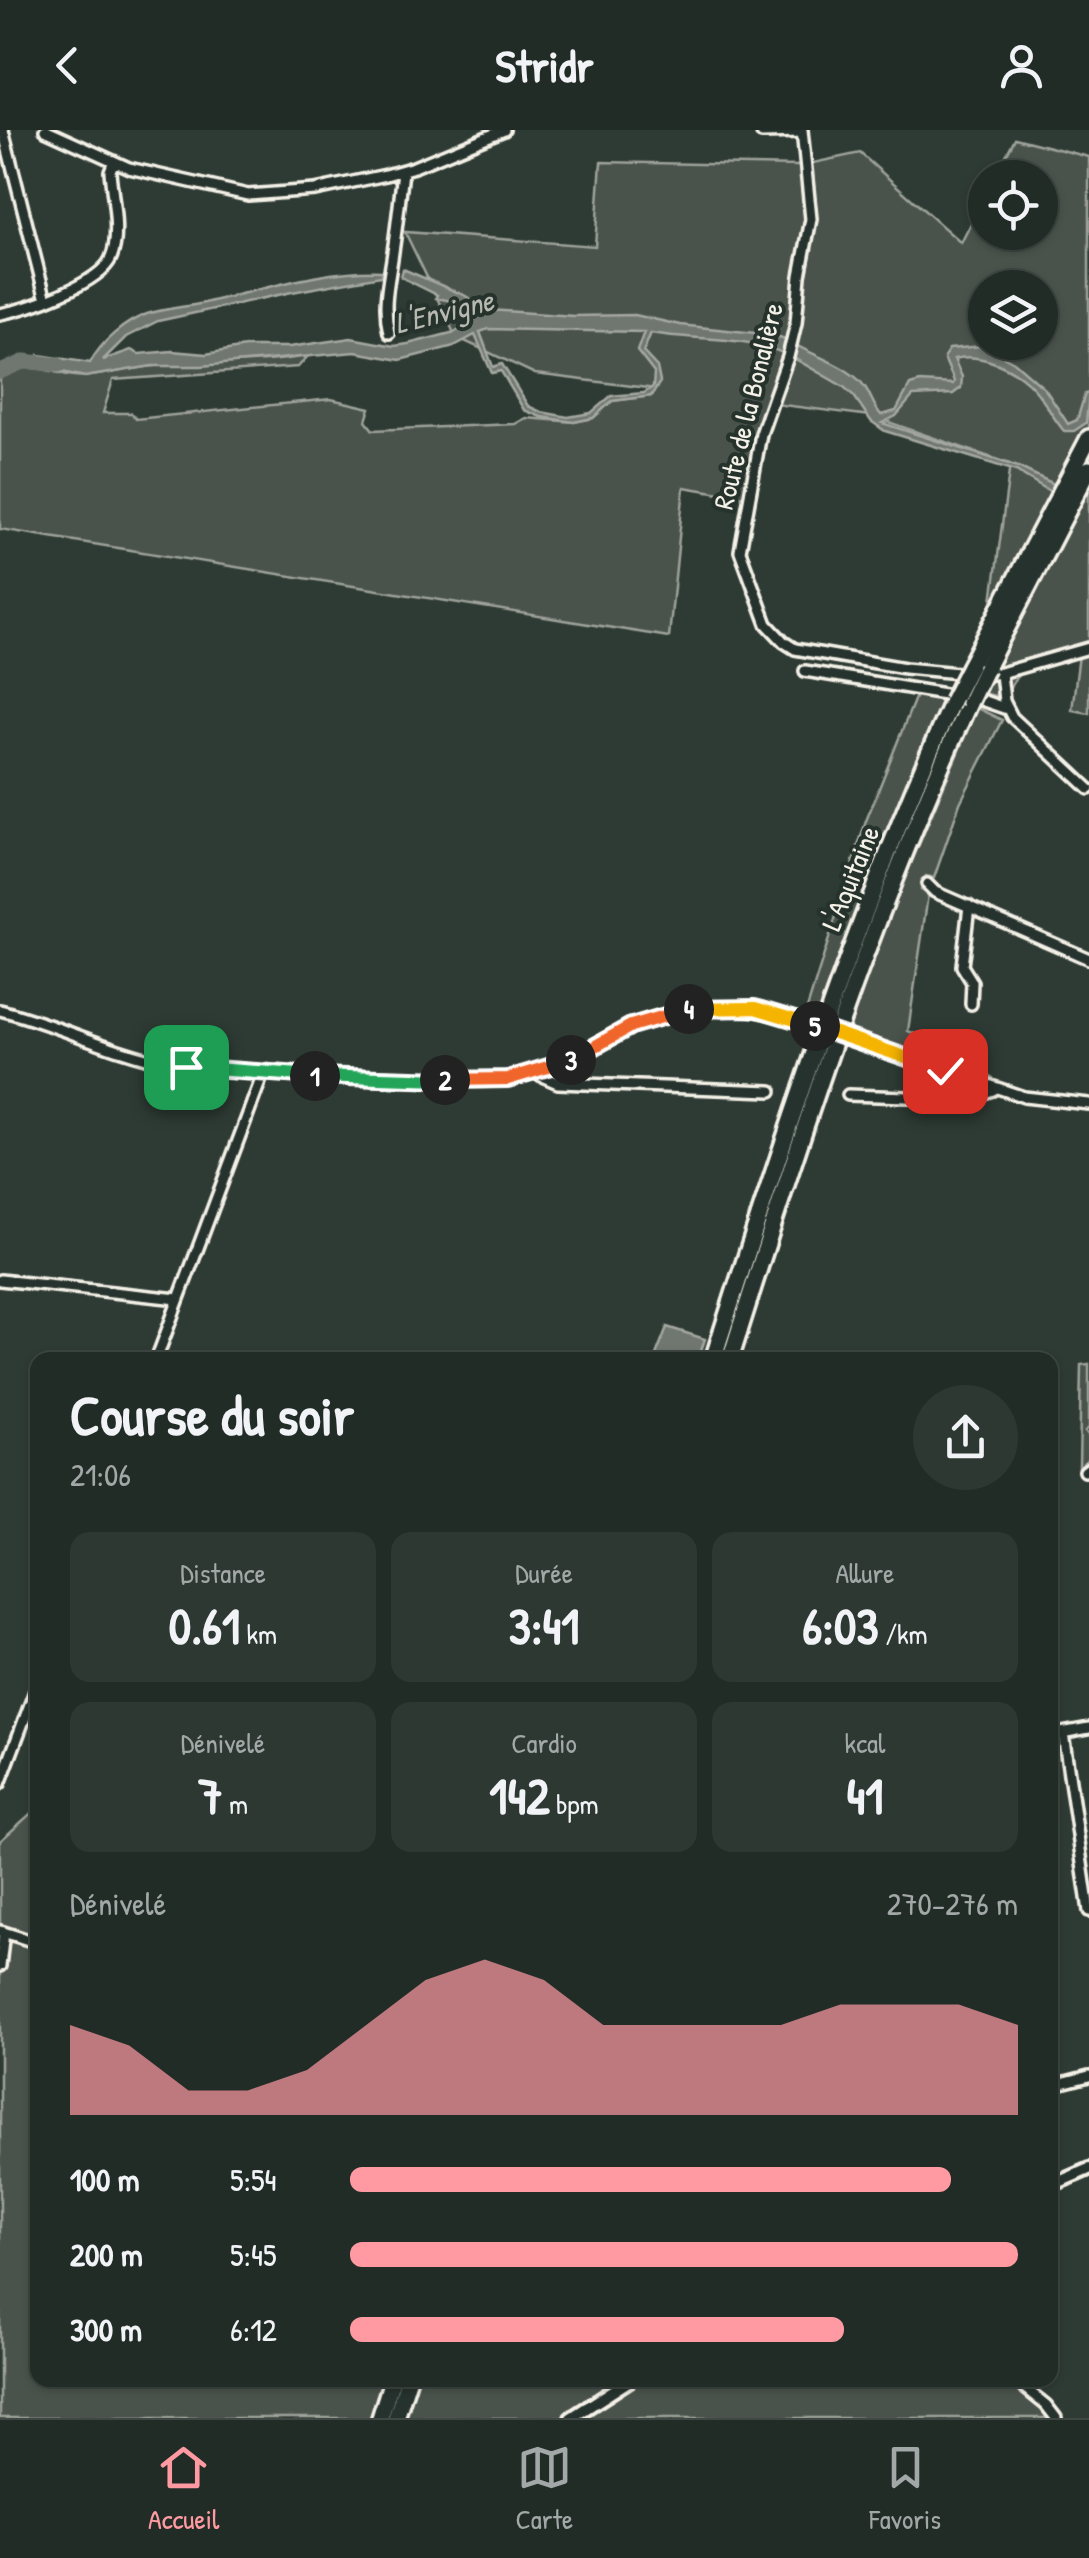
<!DOCTYPE html>
<html lang="fr">
<meta charset="utf-8">
<style>
:root{--surface:#222c27;--page:#2e3833;--text:#f1f3f6;--muted:#a2a7a7;--line:#3f4844;--accent:#ff9aa2}
body{margin:0;font-family:"Patrick Hand",sans-serif;background:var(--page);color:var(--text);height:100vh;display:flex;flex-direction:column;font-size:38px;white-space:nowrap}
*{box-sizing:border-box;margin:0}
p{font-size:32px;color:var(--muted)}
.icon{flex:none;width:55px;height:55px;fill:none;stroke:currentColor;stroke-width:2;stroke-linecap:round;stroke-linejoin:round}
.map{position:relative;flex:1;overflow:hidden}
.panel{position:absolute;left:30px;top:1222px;width:1028px;height:1035px;display:flex;flex-direction:column;background:var(--surface);border-radius:20px;box-shadow:0 2px 8px #0004,0 0 0 2px var(--line)}
.panel>*{flex:none}
.buttons{position:absolute;left:968px;top:30px;display:grid;gap:20px}
.buttons a{display:grid;place-items:center;width:90px;height:90px;border-radius:50%;background:var(--surface);box-shadow:0 2px 8px #0004,0 0 0 2px var(--line);font-size:50px}
.pin{position:absolute;display:grid;place-items:center;width:85px;height:85px;color:#fff;margin:-42px;border-radius:20px;box-shadow:0 5px 15px #0006}
.km{position:absolute;width:50px;height:50px;margin:-25px;border-radius:50%;background:#222;color:#fff;font-size:28px;line-height:50px;text-align:center}
.round{display:grid;place-items:center;flex:none;width:105px;height:105px;border-radius:52px;background:var(--page)}
.head{display:flex;align-items:center;justify-content:space-between;height:170px;padding:0 40px}
h1{font-size:55px;font-weight:700;line-height:75px}
.figures{display:grid;grid-template-columns:repeat(3,1fr);gap:15px;height:170px;padding:10px 40px}
.figures div{display:grid;align-content:center;border-radius:20px;background:var(--page);text-align:center}
.figures b{font-size:50px;font-weight:700}
.figures small{font-size:28px;font-weight:400}
.figures p{font-size:28px}
.chart{height:280px;padding:20px 40px}
.chart p{display:flex;justify-content:space-between}
.chart svg{width:100%;height:180px;margin-top:10px;fill:var(--accent);opacity:.7}
ul{padding:0 40px;list-style:none;font-size:32px}
li{display:grid;grid-template-columns:160px 120px 1fr;align-items:center;height:75px}
li i{height:25px;border-radius:12px;background:var(--accent)}
header{display:flex;justify-content:space-between;align-items:center;height:130px;padding:0 40px;background:var(--surface);font-size:45px;font-weight:700}
.dock{display:flex;justify-content:space-around;align-items:center;height:140px;border-top:2px solid var(--line);background:var(--surface);font-size:28px;color:var(--muted)}
.dock a{display:grid;justify-items:center;gap:5px}
.dock .on{color:var(--accent)}
.map>svg:first-child{display:block}
.green{fill:#48524c;stroke:#9ea29a;stroke-width:2.5;fill-rule:evenodd}
.water{fill:#6f7770;stroke:#a4a8a0;stroke-width:2.5;fill-rule:evenodd}
.lines{fill:none;stroke-linecap:round;stroke-linejoin:round}
.river{stroke:#6f7770;stroke-width:15}
.minor-casing{stroke:#f4f1e8;stroke-width:16}
.tertiary-casing{stroke:#f4f1e8;stroke-width:18}
.motorway-casing{stroke:#f4f1e8;stroke-width:22}
.minor{stroke:#26332d;stroke-width:9}
.tertiary{stroke:#26332d;stroke-width:10}
.motorway{stroke:#26332d;stroke-width:15}
.minor-bridge-casing{stroke:#f4f1e8;stroke-width:16;stroke-linecap:butt}
.motorway-bridge-casing{stroke:#f4f1e8;stroke-width:22;stroke-linecap:butt}
.minor-bridge{stroke:#26332d;stroke-width:9}
.motorway-bridge{stroke:#26332d;stroke-width:15}
.split-1-casing{stroke:#fff;stroke-width:20}
.split-2-casing{stroke:#fff;stroke-width:20}
.split-3-casing{stroke:#fff;stroke-width:20}
.split-4-casing{stroke:#fff;stroke-width:20}
.split-5-casing{stroke:#fff;stroke-width:20}
.split-6-casing{stroke:#fff;stroke-width:20}
.split-1{stroke:#22a559;stroke-width:12}
.split-2{stroke:#22a559;stroke-width:12}
.split-3{stroke:#f0652b;stroke-width:12}
.split-4{stroke:#f0652b;stroke-width:12}
.split-5{stroke:#f5b400;stroke-width:12}
.split-6{stroke:#f5b400;stroke-width:12}
.labels{text-anchor:middle;stroke-width:8;stroke-linejoin:round;paint-order:stroke}
.street-label{font-size:28px;fill:#f4f1e8;stroke:#26332d}
.water-label{font-size:30px;font-style:italic;fill:#b8bab2;stroke:#26332d}
</style>
<header><svg class="icon" aria-label="back" viewBox="0 0 24 24"><path d="M15 5l-7 7 7 7"/></svg>Stridr<svg class="icon" aria-label="person" viewBox="0 0 24 24"><circle cx="12" cy="8" r="4"/><path d="M4 21q1-7 8-7t8 7"/></svg></header>
<div class="map">
<svg width="1089" height="2288" viewBox="0 0 1089 2288">
<rect width="100%" height="100%" fill="#2e3b34"/>
<filter id="ink" filterUnits="userSpaceOnUse"><feTurbulence type="fractalNoise" baseFrequency=".01" numOctaves="2"/><feDisplacementMap in="SourceGraphic" scale="20" xChannelSelector="R" yChannelSelector="G"/><feConvolveMatrix kernelMatrix="1 2 1 2 8 2 1 2 1" color-interpolation-filters="sRGB"/></filter>
<g filter="url(#ink)">
<path class="green" d="M1015,8L1089,27V583L1072,580L1079,525C1047,534 1014,531 1007,568L980,563L1010,334L871,286L767,273L755,310L744,367L684,357L669,507L0,399V247C37,225 54,250 90,246C116,243 141,236 167,235C214,233 261,234 308,226L298,237L113,250L103,283H131L136,289L331,269L370,278L366,291L373,300L515,294L526,288L574,292L593,288L612,271L651,266L656,259L535,244L456,207L405,102L595,116L601,32L799,36L860,23L961,113L985,66V102H1040V48L995,47ZM985,158H1040V212H985Z
M917,563L944,569L886,701L815,889L805,885L866,691Z
M977,578L1002,590L960,673L934,748L926,746L921,760L928,765L908,901L983,934L982,941L993,948L991,953L845,900L886,792Z
M1089,1234V1298L1085,1301L1089,1306V1328L1079,1337L1081,1235Z
M37,1678L38,2250H1006L1041,2278L1048,2288H0V1711Z"/>
<path class="water" d="M403,139L464,165L490,180L574,186L635,185L680,195L774,205L788,210L787,225C747,205 696,211 651,203L643,222L657,237L660,252L651,266L612,271L593,288L574,292L541,287L524,280L501,241L492,243L475,205L454,216L400,230L355,222L201,236H152L85,247L30,235L14,238L0,247V242L21,231H39V225L90,233C101,212 124,192 147,184C167,178 188,177 208,172C265,159 324,139 382,141L381,146L292,162L158,191L126,207L103,230L131,220L139,224L172,221L206,224L245,217H289L351,208L394,216L408,214L455,202L480,186L463,173L436,168L437,165L401,147ZM488,199L644,202L637,221L654,243L653,257L644,263L611,266L591,283L568,287L541,282L528,276L502,234L493,237L480,202Z
M794,214C816,227 850,236 865,257C871,266 874,277 881,285L896,281L910,255L920,252L953,254L954,251L944,228L949,219L983,216L1014,232L1045,259L1068,294L1077,290L1085,264L1089,263L1086,293L1074,301H1064C1053,288 1046,273 1035,260C1017,239 981,222 954,229L962,247L961,258L953,264L913,266L896,286L882,293L1018,337L1054,354L1051,362L1016,341L885,301L871,291L854,266L844,257L792,227Z
M667,1197L705,1209L698,1230H654Z"/>
<g class="lines">
<path class="river" d="M0,242L25,231L58,235"/>
<g class="minor-casing">
<path id="minor" d="M3,0L46,170
M45,0L129,38L248,65L315,60L386,45L414,37L504,0
M762,0V3L802,2
M802,0L811,89L800,146L796,193L788,227L761,304L740,421L767,494L784,512L795,519L905,538L969,544
M0,184C27,179 100,154 111,128C121,105 112,67 110,41L113,33
M389,203C382,173 389,152 393,122C397,95 400,68 403,41
M805,541L981,570L1007,579
M1001,543L1004,571L1012,587L1089,659
M984,545L1001,543L1089,518
M927,754L935,762L1089,829
M969,776L962,836L972,852L971,874
M0,880C56,894 109,921 166,933C223,945 283,944 340,946C391,948 442,953 492,950C547,947 585,917 633,896C689,871 745,874 803,892
M855,910L1024,967L1089,974
M535,943L558,953L771,961
M848,965L966,969L993,960
M0,1150L178,1169
M156,1230L263,944
M1085,1341L1089,1338
M1063,1603L1089,1781
M1050,1605L1089,1598
M0,1654L38,1553
M0,1801L38,1813
M0,1836L4,1802
M1050,1956L1089,1946
M1015,2250L1046,2275L1056,2288"/>
</g>
<g class="tertiary-casing">
<path id="tertiary" d="M1050,2056L1089,2039
M571,2288L630,2250"/>
</g>
<g class="motorway-casing">
<path id="motorway" d="M970,536L1089,308
M986,538L1089,339
M713,1230C784,1006 856,785 952,571
M730,1230C800,1007 871,786 969,573
M380,2288L392,2250
M396,2288L408,2250"/>
</g>
<use href="#minor" class="minor"/>
<use href="#tertiary" class="tertiary"/>
<use href="#motorway" class="motorway"/>
<g class="minor-bridge-casing">
<path id="minor-bridge" d="M803,892L855,910"/>
</g>
<g class="motorway-bridge-casing">
<path id="motorway-bridge" d="M952,571L970,536
M969,573L986,538"/>
</g>
<use href="#minor-bridge" class="minor-bridge"/>
<use href="#motorway-bridge" class="motorway-bridge"/>
</g>
</g>
<g class="lines" filter="url(#ink)">
<g class="split-1-casing">
<path id="split-1" d="M186,937L315,946"/>
</g>
<g class="split-2-casing">
<path id="split-2" d="M315,946L445,950"/>
</g>
<g class="split-3-casing">
<path id="split-3" d="M445,950L508,949L571,930"/>
</g>
<g class="split-4-casing">
<path id="split-4" d="M571,930L631,896L689,879"/>
</g>
<g class="split-5-casing">
<path id="split-5" d="M689,879L755,878L815,896"/>
</g>
<g class="split-6-casing">
<path id="split-6" d="M815,896L945,941"/>
</g>
<use href="#split-1" class="split-1"/>
<use href="#split-2" class="split-2"/>
<use href="#split-3" class="split-3"/>
<use href="#split-4" class="split-4"/>
<use href="#split-5" class="split-5"/>
<use href="#split-6" class="split-6"/>
</g>
<g class="labels">
<g class="street-label">
<text transform="translate(748 276) rotate(-76)" y="10">Route de la Bonalière</text>
<text transform="translate(850 748) rotate(-68)" y="10">L'Aquitaine</text>
</g>
<g class="water-label">
<text transform="translate(444 182) rotate(-14)" y="10">L'Envigne</text>
</g>
</g>
</svg>
<div class="buttons">
<a><svg class="icon" aria-label="locate" viewBox="0 0 24 24"><circle cx="12" cy="12" r="6"/><path d="M12 2v4M12 18v4M2 12h4M18 12h4"/></svg></a>
<a><svg class="icon" aria-label="layers" viewBox="0 0 24 24"><path d="M12 4l9 5-9 5-9-5zM3 14l9 5 9-5"/></svg></a>
</div>
<div class="pin" style="left:186px;top:937px;background:#1e9e55"><svg class="icon" aria-label="arrive" viewBox="0 0 24 24"><path d="M6 21V4h12l-3 4 3 4H6"/></svg></div>
<div class="pin" style="left:945px;top:941px;background:#d93025"><svg class="icon" aria-label="check" viewBox="0 0 24 24"><path d="M5 12l5 5 9-10"/></svg></div>
<b class="km" style="left:315px;top:946px">1</b>
<b class="km" style="left:445px;top:950px">2</b>
<b class="km" style="left:571px;top:930px">3</b>
<b class="km" style="left:689px;top:879px">4</b>
<b class="km" style="left:815px;top:896px">5</b>
<section class="panel">
<div class="head"><div><h1>Course du soir</h1><p>21:06</p></div><a class="round"><svg class="icon" aria-label="share" viewBox="0 0 24 24"><path d="M12 15V3M7 8l5-5 5 5M5 13v7h14v-7"/></svg></a></div>
<div class="figures">
<div><p>Distance</p><b>0.61<small> km</small></b></div>
<div><p>Durée</p><b>3:41</b></div>
<div><p>Allure</p><b>6:03<small> /km</small></b></div>
</div>
<div class="figures">
<div><p>Dénivelé</p><b>7<small> m</small></b></div>
<div><p>Cardio</p><b>142<small> bpm</small></b></div>
<div><p>kcal</p><b>41</b></div>
</div>
<div class="chart"><p><span>Dénivelé</span>270–276 m</p>
<svg viewBox="0 0 160 44" preserveAspectRatio="none"><path d="M0 44V22L10 27L20 38L30 38L40 33L50 22L60 11L70 6L80 11L90 22L100 22L110 22L120 22L130 17L140 17L150 17L160 22V44z"/></svg>
</div>
<ul>
<li><b>100 m</b>5:54<i style="width:90%"></i></li>
<li><b>200 m</b>5:45<i style="width:100%"></i></li>
<li><b>300 m</b>6:12<i style="width:74%"></i></li>
</ul>
</section>
</div>
<nav class="dock">
<a class="on"><svg class="icon" aria-label="home" viewBox="0 0 24 24"><path d="M3 11l9-7 9 7M6 9v11h12V9"/></svg>Accueil</a>
<a><svg class="icon" aria-label="map" viewBox="0 0 24 24"><path d="M3 6l6-2 6 2 6-2v14l-6 2-6-2-6 2zM9 4v14M15 6v14"/></svg>Carte</a>
<a><svg class="icon" aria-label="saved" viewBox="0 0 24 24"><path d="M7 4h10v16l-5-4-5 4z"/></svg>Favoris</a>
</nav>
